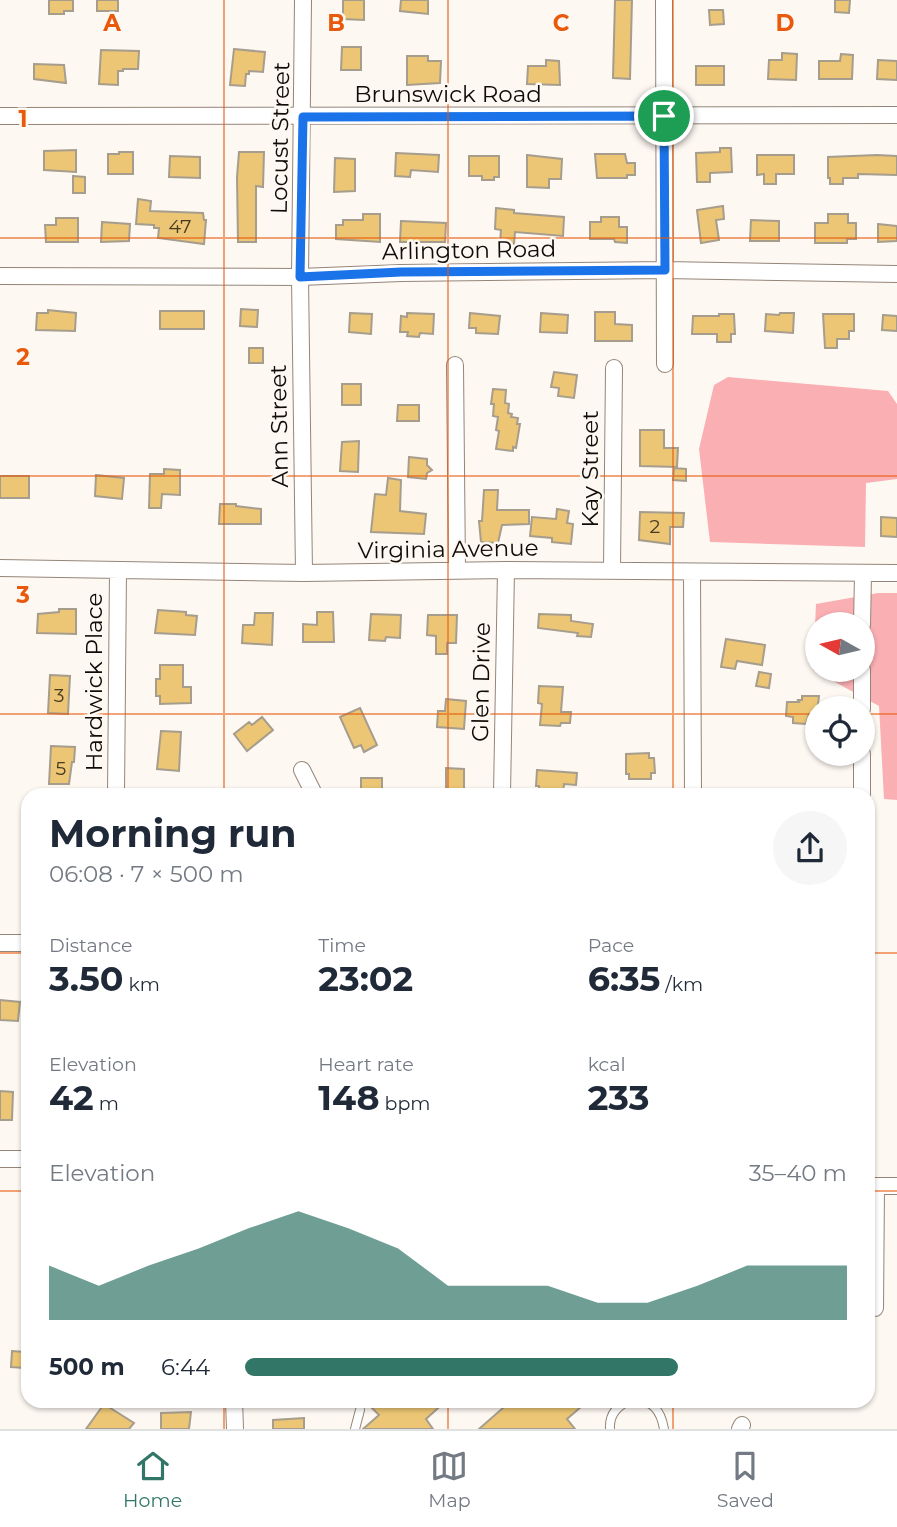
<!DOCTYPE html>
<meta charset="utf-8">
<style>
:root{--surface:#fff;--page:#f6f6f7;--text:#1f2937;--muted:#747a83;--line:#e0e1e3;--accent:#327668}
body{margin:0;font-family:Montserrat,sans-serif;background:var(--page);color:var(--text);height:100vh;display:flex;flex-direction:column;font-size:26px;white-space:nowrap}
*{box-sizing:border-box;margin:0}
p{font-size:23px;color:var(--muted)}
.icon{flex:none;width:38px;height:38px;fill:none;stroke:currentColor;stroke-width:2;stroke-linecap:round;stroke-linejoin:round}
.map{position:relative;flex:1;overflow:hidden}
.details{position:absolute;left:21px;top:788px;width:854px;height:620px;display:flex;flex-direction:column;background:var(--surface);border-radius:21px;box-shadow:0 2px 5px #0004}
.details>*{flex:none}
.needle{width:46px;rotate:278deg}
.tools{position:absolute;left:805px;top:612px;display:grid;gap:14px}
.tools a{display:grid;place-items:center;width:70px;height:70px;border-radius:50%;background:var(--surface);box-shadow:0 2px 5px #0004;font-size:35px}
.pin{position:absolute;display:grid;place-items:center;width:60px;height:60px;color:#fff;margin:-30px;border:4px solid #fff;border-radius:50%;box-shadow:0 2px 7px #0007}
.round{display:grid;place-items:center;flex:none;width:74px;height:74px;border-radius:37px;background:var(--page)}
.summary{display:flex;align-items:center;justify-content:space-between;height:119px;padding:0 28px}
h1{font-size:38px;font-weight:700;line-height:52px}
.stats{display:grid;grid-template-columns:repeat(3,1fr);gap:10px;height:119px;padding:7px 28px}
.stats div{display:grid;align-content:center}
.stats b{font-size:35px;font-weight:700}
.stats small{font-size:19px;font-weight:400}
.stats p{font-size:19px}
.chart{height:196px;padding:14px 28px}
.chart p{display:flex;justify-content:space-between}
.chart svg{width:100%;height:126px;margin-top:7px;fill:var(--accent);opacity:.7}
ul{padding:0 28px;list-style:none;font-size:23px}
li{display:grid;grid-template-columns:112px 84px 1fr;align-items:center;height:52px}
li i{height:18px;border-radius:9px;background:var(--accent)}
.tab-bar{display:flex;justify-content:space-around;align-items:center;height:98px;border-top:2px solid var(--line);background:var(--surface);font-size:19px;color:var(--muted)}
.tab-bar a{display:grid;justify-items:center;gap:4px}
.tab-bar .on{color:var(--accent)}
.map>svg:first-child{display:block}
.forest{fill:#faafb3;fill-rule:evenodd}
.building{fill:#ecc674;stroke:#a69d8d;stroke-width:2}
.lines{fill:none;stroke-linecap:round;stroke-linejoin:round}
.lane-casing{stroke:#948578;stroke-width:10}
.street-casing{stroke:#948578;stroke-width:18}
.lane{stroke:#fff;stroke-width:8}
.street{stroke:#fff;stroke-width:16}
.route-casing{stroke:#fff;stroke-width:14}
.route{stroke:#1a73e8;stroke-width:9}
.grid{fill:none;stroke:#e8590c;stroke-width:2;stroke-opacity:0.55}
.labels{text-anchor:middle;stroke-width:5;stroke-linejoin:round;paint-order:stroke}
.number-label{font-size:19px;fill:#473a22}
.street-label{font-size:23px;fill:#100b07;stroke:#fef8f2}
.grid-label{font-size:23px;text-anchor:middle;font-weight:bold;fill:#e8590c;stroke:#fef8f2;stroke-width:5;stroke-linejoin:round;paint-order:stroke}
</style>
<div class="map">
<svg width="897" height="1429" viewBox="0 0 897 1429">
<rect width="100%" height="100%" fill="#fef8f2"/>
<path class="forest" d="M728,377L888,391L897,404V479L866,483L865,547L710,542L699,449L714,385Z
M878,593H897V800L884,799L879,706L813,670L816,604ZM817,625H863V670H817Z"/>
<path class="building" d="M49,0H73V11H64V14H49Z
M97,0H118V11H97Z
M343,0H364V20L343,19Z
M401,0H428V14L400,11Z
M615,0H632L630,79L613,78Z
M835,0H850L849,13L835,12Z
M709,10H723L724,24L710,25Z
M342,47H361V70H341Z
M234,49L265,52L263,72L249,71V74H246L245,86L230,85Z
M101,50L139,51L138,69H123V71H118V85L99,84Z
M782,53L797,54L796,80L768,79L769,60H782Z
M841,54L853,55L852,79H819V61H840Z
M407,56H428V61H441L440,83L407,85Z
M546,60L559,61L560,85L527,84L528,66H546Z
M878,60L897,61V80L877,79Z
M34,64L64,65L66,83L34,79Z
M696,66H724V85H696Z
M720,148H731L732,172L710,173V182H697L696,153L720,152Z
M76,150V172L44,170V151Z
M119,152H133V174H108V154H119Z
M239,152H264L263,187L256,186V242H238L237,177Z
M396,153L439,155L438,172L411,170L410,177L395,176Z
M595,154H625L627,163H635V175H627V178H597Z
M527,155L562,159L561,179H549V188L527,187Z
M757,155H794V174H776V184H764V174L757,175Z
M877,155L897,156V175L858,174V178H843V184H830V178H828V157Z
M170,156L200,157V178L169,177Z
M469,156H499V177H494V180H482V176H469Z
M335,158L355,159V191L334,192Z
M73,176L85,177V193H73Z
M138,199L151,201L150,211L203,213L204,220H206L204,244L158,238L159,228H154V225L136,224Z
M723,206L724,219L716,220L719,240L701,243L697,210Z
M496,208L514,210V213L564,217L563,236L515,232L514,244L500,243L501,230L495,229Z
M363,214H380V242L336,239V225H343V220H363Z
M828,214H848V223H856V239H847V243H815V223H828Z
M601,217H619V227H627V243L615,242L614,239H590V222H601Z
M56,218H78V242H46L45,225H56Z
M751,220L779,221V241H750Z
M401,221L446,223L445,242H400Z
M102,222L130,224L129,241L101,242Z
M878,224L897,226V241L878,242Z
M241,309L258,310L257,327L240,326Z
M48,310L76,313L75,331L36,330L37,313H48Z
M160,311H204V329H160Z
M595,312H615V324L632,325V341H595Z
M350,313L372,314L371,334L349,332Z
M407,313L434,314L433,334L420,333L419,337L407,336L408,332H400L401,316L407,317Z
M470,313L500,316L498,334L476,333V328H469Z
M541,313L568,315L567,333L540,332Z
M780,313H794L793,333L765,331L766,314L779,315Z
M719,314H734L735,334H731V342H717V334H692L693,316H719Z
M823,314H854V331H849V339H837V348H825Z
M883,315L897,316V331L882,330Z
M249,348H263V363H249Z
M554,372L577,375L574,398L558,396L559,388L551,387Z
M342,384H361V405H342Z
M493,389L506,390L505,403L509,404L508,413L512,414L511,417L518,418L517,424H520L516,448L513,447V451L496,449L499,431L496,430L498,417L493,416L494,404H491Z
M398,405H419V421H397Z
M640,430H664V448H678L677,467L640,466Z
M359,441L358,472L340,471L342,442Z
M409,457L427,459V465L432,470L427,473L426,479L408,477Z
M674,468L686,469V481L673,480Z
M164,469L180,470V495L162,494L161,508H149L150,474H164Z
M96,475L124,478L122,499L95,496Z
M0,476H29V498H0Z
M388,478L401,480L400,511L426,514L424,534L371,532L375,494L386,495Z
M484,490H498L497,510H529V524L502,525L498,543L481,542L479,521H482Z
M220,504H236V506L261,509V524H219Z
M557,509L569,511L567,523L573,524L571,544L552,542V538L530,536L532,517L556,519Z
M640,512L684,513L683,527H670V544L639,540Z
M881,517L897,518V537L881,536Z
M59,609H76V634L37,633L38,614L59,612Z
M158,610L186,612V615L197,616L195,635L155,633Z
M317,612H333L334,642H303V624L317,625Z
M255,613H273L272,645L242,643L243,625H254Z
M371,614L401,615L400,638L386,637L385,641L369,640Z
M539,614L571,615V621L593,624L591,637L577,636L578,633L538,628Z
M428,615H457L456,643H447V654H436V636L427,635Z
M726,639L765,645L762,665L737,661L735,669L721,667Z
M160,665H183V687H191V703L160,704V696H156V679H160Z
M759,672L771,674L769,688L756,686Z
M50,675L70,676L68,714L48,713Z
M539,686L563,687L561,712H571L570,723H561L560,726L540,725L542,704L538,703Z
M802,696H819L817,713L809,714L806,724L793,723V717L786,716L787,702H799L798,700H802Z
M446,699L466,701L464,729L437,727L438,711H445Z
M360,708L377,745L364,752L361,745L354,748L340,717Z
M262,717L273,730L247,751L234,734L249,722L252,725Z
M161,731L181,732L179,771L157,769Z
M51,746L75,747L74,762H72L69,784H49Z
M649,753V758H654L655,773H651V779H629V774H626V754Z
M446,768L464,769V794H446Z
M537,770L577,773L576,785L564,784L563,794H539V786H536Z
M361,778H382V794H361Z
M0,1000L20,1002L18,1021L0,1020Z
M0,1091L13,1092L12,1120H0Z
M12,1351L25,1352L24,1368L11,1367Z
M364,1400H447L426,1419L433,1429H363L379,1415Z
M512,1400H589L567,1419L575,1429H479Z
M104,1404L134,1423L129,1429H86Z
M191,1412L189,1429H161V1413Z
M304,1418V1429H273V1420Z"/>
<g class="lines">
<g class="lane-casing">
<path id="lane" d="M634,1400C653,1400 661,1411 664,1429
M355,1429L360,1410
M610,1429C609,1414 618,1405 631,1400"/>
</g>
<g class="street-casing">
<path id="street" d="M303,0L300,277L304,573
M664,0L665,364
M0,116L897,115
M0,276L300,277L401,273L665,270L897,274
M455,365L457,570
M0,568L304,573L506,570L897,573
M612,570L614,368
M692,572L693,794
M862,625L863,574
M862,709V670
M302,770L314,794
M116,794L118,570
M502,794L506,570
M862,794V754
M0,943H28
M0,1159H28
M868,1186H897
M875,1308L876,1186
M234,1400L235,1429
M740,1429L742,1425"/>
</g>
<use href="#lane" class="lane"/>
<use href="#street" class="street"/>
</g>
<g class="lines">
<g class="route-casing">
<path id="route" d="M664,116L665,270L401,272L300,277L303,117Z"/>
</g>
<use href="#route" class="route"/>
</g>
<path class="grid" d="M224,0V794M448,0V794M673,0V794M0,238H897M0,476H897M0,714H817M863,714H897M0,953H28M868,953H897M0,1191H28M868,1191H897M224,1400V1429M448,1400V1429M673,1400V1429"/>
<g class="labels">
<g class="number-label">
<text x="180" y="233">47</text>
<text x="655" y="533">2</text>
<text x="59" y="702">3</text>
<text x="61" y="775">5</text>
</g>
<g class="street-label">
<text x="448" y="102">Brunswick Road</text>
<text transform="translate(280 138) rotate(-89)" y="8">Locust Street</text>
<text transform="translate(469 250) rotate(-1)" y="8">Arlington Road</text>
<text transform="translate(279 426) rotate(-91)" y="8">Ann Street</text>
<text transform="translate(590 469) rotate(-90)" y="8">Kay Street</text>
<text transform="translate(448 549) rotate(-1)" y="8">Virginia Avenue</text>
<text transform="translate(94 682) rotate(-90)" y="8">Hardwick Place</text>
<text transform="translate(481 682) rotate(-89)" y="8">Glen Drive</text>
</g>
</g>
<g class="grid-label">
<text x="112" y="31">A</text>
<text x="336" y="31">B</text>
<text x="561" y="31">C</text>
<text x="785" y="31">D</text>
<text x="23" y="127">1</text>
<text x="23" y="365">2</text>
<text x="23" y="603">3</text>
</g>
</svg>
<div class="tools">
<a><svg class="needle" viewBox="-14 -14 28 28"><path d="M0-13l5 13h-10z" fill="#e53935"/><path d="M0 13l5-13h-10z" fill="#747a83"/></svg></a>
<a><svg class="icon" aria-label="locate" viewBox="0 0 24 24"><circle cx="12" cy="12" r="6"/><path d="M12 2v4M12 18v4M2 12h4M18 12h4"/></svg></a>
</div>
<div class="pin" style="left:664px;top:116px;background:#1e9e55"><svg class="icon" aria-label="arrive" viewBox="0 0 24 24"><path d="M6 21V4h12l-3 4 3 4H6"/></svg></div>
<section class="details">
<div class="summary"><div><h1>Morning run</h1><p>06:08 · 7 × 500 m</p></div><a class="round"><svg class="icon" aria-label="share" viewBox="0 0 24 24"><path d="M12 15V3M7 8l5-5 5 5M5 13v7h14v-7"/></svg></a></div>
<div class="stats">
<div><p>Distance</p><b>3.50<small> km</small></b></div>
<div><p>Time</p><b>23:02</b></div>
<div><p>Pace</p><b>6:35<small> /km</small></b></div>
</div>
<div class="stats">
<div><p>Elevation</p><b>42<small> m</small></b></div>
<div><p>Heart rate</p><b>148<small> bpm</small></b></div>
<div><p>kcal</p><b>233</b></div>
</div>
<div class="chart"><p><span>Elevation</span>35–40 m</p>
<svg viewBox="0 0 160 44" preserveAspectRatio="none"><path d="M0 44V25L10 32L20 25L30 19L40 12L50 6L60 12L70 19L80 32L90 32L100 32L110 38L120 38L130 32L140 25L150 25L160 25V44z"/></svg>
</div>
<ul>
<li><b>500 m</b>6:44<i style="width:72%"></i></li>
</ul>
</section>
</div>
<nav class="tab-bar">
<a class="on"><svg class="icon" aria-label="home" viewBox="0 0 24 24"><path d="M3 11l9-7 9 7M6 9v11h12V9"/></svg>Home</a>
<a><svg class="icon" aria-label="map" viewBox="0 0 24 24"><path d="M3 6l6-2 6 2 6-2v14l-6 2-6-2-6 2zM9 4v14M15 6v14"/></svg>Map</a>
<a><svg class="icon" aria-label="saved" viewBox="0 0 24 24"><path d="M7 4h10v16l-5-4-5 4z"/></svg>Saved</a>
</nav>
